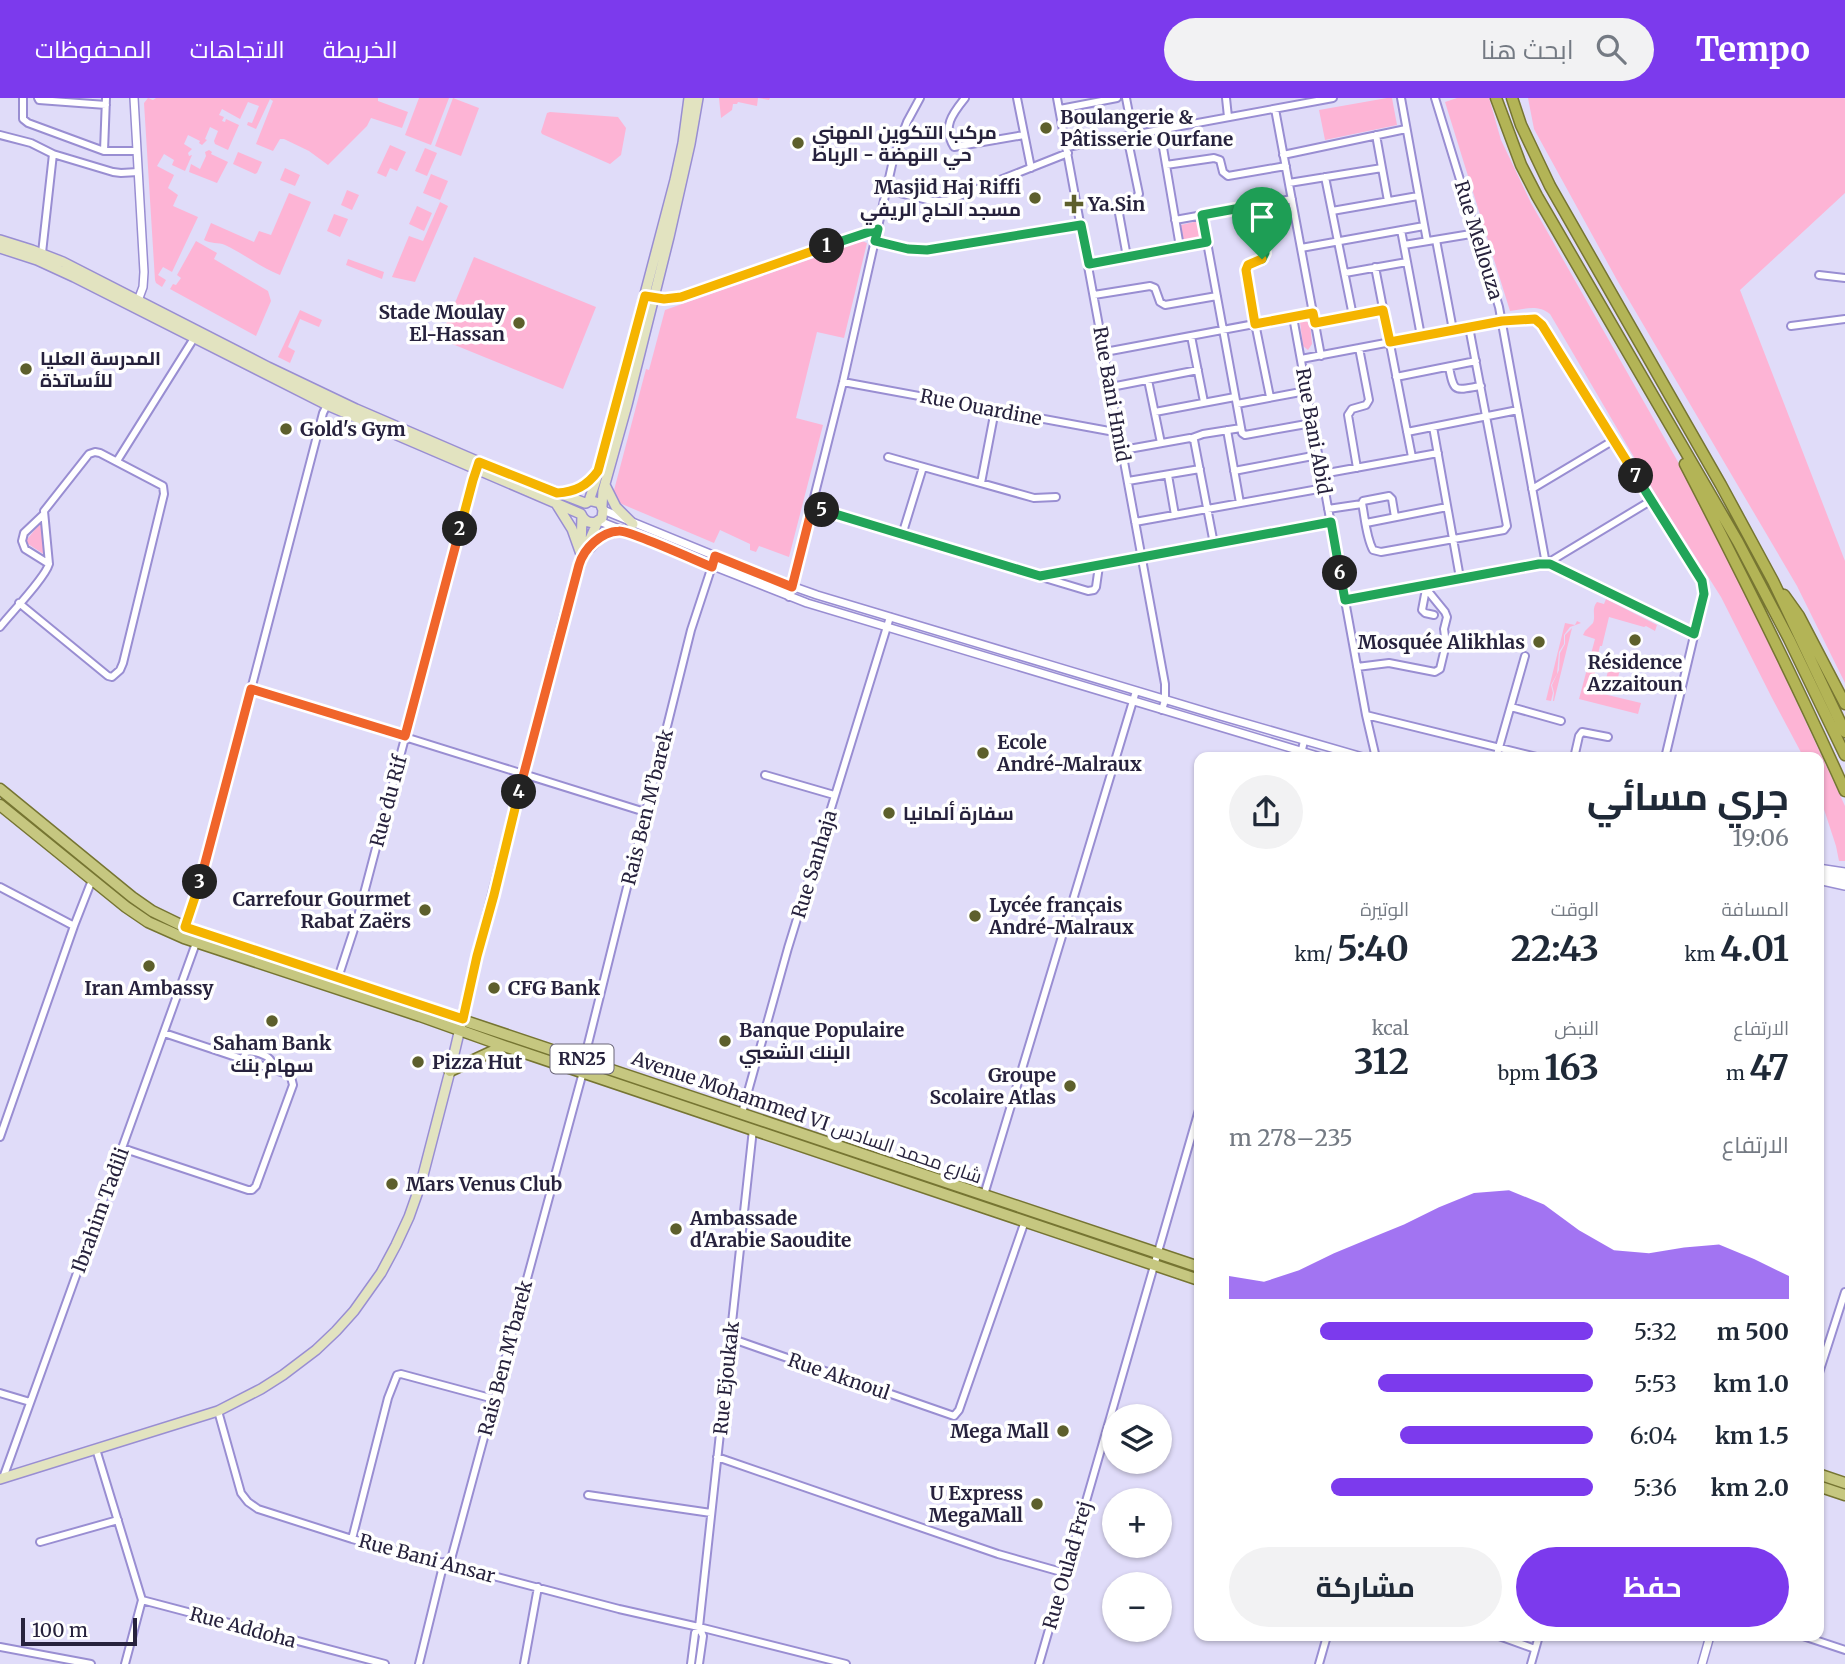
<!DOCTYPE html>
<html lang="ar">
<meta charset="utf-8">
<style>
:root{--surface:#fff;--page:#f2f2f3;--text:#1f2937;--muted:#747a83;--accent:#7c3aed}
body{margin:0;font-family:Merriweather,Cairo,serif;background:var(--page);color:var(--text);direction:rtl;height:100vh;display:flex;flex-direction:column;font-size:26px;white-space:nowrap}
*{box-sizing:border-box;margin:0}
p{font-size:23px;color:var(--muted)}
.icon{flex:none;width:38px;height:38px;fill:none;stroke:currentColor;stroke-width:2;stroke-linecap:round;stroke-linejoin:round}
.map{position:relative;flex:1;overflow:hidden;direction:ltr}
.side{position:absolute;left:1194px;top:654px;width:630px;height:889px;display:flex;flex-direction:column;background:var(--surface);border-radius:14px;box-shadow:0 2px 5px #0004;direction:rtl}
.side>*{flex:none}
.controls{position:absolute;left:1102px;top:1306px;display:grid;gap:14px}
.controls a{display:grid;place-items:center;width:70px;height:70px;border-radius:50%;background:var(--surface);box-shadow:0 2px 5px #0004;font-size:35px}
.scale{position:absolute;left:21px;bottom:18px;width:116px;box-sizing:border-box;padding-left:7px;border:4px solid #27223d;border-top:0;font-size:19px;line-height:24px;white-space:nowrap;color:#27223d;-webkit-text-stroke:5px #fff;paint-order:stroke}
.pin{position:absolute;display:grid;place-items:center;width:60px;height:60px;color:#fff;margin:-72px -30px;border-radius:50% 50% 50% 0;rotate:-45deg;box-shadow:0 0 7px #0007}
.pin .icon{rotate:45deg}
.km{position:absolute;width:35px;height:35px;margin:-18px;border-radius:50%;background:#222;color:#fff;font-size:19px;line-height:35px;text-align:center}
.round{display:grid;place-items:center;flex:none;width:74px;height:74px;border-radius:37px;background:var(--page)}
.headline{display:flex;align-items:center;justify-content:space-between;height:119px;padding:0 35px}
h1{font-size:38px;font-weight:700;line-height:52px}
.stats{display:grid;grid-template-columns:repeat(3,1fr);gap:10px;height:119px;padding:7px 35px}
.stats div{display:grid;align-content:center}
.stats b{font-size:35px;font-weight:700}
.stats small{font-size:19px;font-weight:400}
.stats p{font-size:19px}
.chart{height:196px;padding:14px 35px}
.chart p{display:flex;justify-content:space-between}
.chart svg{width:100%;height:126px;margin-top:7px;fill:var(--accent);opacity:.7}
.action{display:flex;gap:14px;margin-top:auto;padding:14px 35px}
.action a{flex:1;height:80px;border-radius:42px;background:var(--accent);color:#fff;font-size:28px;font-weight:700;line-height:80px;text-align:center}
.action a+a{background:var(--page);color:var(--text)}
ul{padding:0 35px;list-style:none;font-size:23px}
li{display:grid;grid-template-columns:112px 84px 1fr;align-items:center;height:52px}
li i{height:18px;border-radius:9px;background:var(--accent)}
header{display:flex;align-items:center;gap:42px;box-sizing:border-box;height:98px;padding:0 35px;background:var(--accent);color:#fff}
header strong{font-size:33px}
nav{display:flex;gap:38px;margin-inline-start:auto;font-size:24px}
.search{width:490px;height:63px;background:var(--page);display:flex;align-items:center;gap:18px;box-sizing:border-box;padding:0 24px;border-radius:38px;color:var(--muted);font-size:26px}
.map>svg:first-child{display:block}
.green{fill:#fdb4d5}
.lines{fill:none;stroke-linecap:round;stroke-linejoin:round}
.minor-casing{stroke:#998ed2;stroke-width:10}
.tertiary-casing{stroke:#998ed2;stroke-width:10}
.secondary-casing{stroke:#998ed2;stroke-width:12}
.primary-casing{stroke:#767532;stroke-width:13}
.trunk-casing{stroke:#767532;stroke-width:13}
.minor{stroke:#fff;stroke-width:6}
.tertiary{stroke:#fff;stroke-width:7}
.secondary{stroke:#e2e3c0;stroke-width:9}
.primary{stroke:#c6c780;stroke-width:10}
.trunk{stroke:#b3b456;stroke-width:10}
.split-1-casing{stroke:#fff;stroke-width:14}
.split-2-casing{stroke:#fff;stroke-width:14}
.split-3-casing{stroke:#fff;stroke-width:14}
.split-4-casing{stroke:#fff;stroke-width:14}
.split-5-casing{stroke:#fff;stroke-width:14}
.split-6-casing{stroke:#fff;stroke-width:14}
.split-7-casing{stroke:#fff;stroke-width:14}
.split-8-casing{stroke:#fff;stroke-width:14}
.split-1{stroke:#22a559;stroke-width:9}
.split-2{stroke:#f5b400;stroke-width:9}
.split-3{stroke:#f0652b;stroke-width:9}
.split-4{stroke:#f5b400;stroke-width:9}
.split-5{stroke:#f0652b;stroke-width:9}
.split-6{stroke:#22a559;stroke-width:9}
.split-7{stroke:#22a559;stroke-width:9}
.split-8{stroke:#f5b400;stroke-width:9}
.poi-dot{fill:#5d5f2c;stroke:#fff;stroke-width:2.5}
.labels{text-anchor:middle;stroke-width:7;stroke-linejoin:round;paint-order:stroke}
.shield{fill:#fff;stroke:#686477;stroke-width:2}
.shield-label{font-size:18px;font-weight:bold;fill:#27223d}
.poi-label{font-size:19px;font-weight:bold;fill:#27223d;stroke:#fff;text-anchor:start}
.street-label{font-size:19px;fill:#27223d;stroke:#fff}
</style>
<header>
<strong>Tempo</strong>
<div class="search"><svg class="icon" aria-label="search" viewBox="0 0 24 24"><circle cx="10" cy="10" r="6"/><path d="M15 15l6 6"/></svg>ابحث هنا</div>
<nav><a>الخريطة</a><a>الاتجاهات</a><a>المحفوظات</a></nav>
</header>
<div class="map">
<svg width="1845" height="1566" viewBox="0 0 1845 1566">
<rect width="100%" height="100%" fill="#e0dcf9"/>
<path class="green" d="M148,0L153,2L156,0H378V3L408,14L402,30L371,20L367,28L328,67L309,53L284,41H280L273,53L256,46L273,3L270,1L256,31L247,27L248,24L252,25L259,8L248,4L240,21L222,11L219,17L224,19L222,23L225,24L226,21L239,27L228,52L215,46L214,43L218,33L210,29L205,41L207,42L202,47L199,45L200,43L188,37L184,46L192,51L188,55L189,58L192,57L185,73L172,67L174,62L164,56L157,68L174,77L168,90L178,97L173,108L198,119L172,174L163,169L158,177L166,182L162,189L156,185L155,182L144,5Z
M419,0H449L431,47L405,37Z
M453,0L479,10L461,58L435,48Z
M719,0H770L769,2L758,0L757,8L738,4L737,6H733L732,12L721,20Z
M1387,0H1392L1397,27L1325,42L1319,12Z
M1457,0H1489L1501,42L1531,105L1686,378L1741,485L1845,708V763H1839L1836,748L1818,693V660H1804L1772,600L1721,499L1658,400L1550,216C1538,206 1524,211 1510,213L1445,4Z
M1528,0H1845V95L1740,192L1845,463V585L1797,488L1617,182L1534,31Z
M550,14L618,19L626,30L621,57L610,66L542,36L541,34L547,15Z
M390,47L406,54L397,73L390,70L386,79L377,75Z
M425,50L437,55L427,78L415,73Z
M209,52L212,54L211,56L228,64L217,85L189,74L191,66L200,71L206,58L205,54Z
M238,54L262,64L257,75L255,76L233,66Z
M285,70L300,77L295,88L280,82Z
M431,76L448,83L440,102L423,95Z
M347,92L359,97L352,112L341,107Z
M289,95L311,104L280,177C260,169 244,156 225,147C218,144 211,146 204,142L211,125L254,144L259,133L271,137Z
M440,104L448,108L415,184L392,179L409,138L423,143Z
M417,108L432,115L424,133L409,126Z
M334,116L348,121L340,139L327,133Z
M1198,123L1202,139L1185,144L1183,142L1181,127Z
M196,143L217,155L214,161L268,193L271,203L256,238L170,191L173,186L176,187L181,180L177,177Z
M862,143L867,145L844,240L817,234L796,320L823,327L789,459L759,448L756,454L750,452V446L720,432L714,445L617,404L613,396L646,271L649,272L665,212Z
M474,159L596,209L563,291L440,241Z
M348,161L384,174L382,181L346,167Z
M300,212L322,222L319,229L300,221L288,249L295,253L290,265L278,259Z
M1303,222L1310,225L1312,246L1308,252L1303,248L1300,224Z
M41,424L45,457L25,444Z
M1606,501L1657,527L1655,533L1646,528L1644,529L1609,519L1602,548H1600L1597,560L1598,561L1591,593L1641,605L1638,616L1579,601L1595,541L1583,537L1585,533L1593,525C1596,517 1591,511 1597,504L1604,506Z
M1577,523L1581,525L1570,529L1564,537V546L1559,554L1557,576L1551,587L1553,595L1551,603L1546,602L1565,525L1575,527Z
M1572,530L1554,603H1553L1554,595L1552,587L1559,572L1560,555L1565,546V537Z
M1610,564L1621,567L1615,592L1604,590Z"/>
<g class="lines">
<g class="minor-casing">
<path id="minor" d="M23,0V21L28,25L104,53H137
M38,0L39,2L106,7
M965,0C952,16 942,29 954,49L1024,37
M1017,0L1031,70
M1057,0L1165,586V602L1162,612
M1126,0L1133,36
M1226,0L1228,19
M1401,0L1427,143
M1435,0L1499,209L1546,466L1652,402
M1060,11L1117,0
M1275,11L1321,258
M1160,32L1180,149
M0,37L31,45L53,56L42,155
M1376,37L1388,103
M1067,49L1333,0
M104,53L106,0
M53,56L113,74L121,75L138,74
M1283,57L1406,31
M1166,67L1214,60L1220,62L1223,74L1228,78L1286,68
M1325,79L1353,218
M1289,85L1382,70
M887,92L932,103H947L1068,55
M1257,107L1265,157L1261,163L1248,167L1245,176L1270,299
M1332,113L1418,98
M1202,117L1242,335L1245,337L1312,325
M1175,122L1292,101
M1401,132L1421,238
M1436,142L1453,232
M875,143L908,151L927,152L1081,127
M1404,147L1477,135
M1301,150L1424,128
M1127,159L1118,110L1122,104L1136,99L1139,96L1127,38
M1089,167L1207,143
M1375,169L1412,359
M1345,175L1407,164
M1819,177L1845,180
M1094,197L1150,188L1155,190L1160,204L1165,207L1217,198
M650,199L664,201L681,199L878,131
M1293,219L1366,617L1376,660
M1315,225L1383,212
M1791,228L1845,221
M1191,238L1204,304
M1105,254L1313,215
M1301,261L1502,223L1532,220L1540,225L1652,402L1703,488V500L1665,660
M1449,269C1454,296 1455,292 1481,288
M1396,279L1476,263
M1148,282L1161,345
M843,284L1120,335
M1111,289L1198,272
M1237,306L1306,293
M1155,314L1235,299
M1433,329L1460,480
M1227,332L1240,405
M1407,334L1518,312
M1192,340L1203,336L1241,330
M1123,352L1190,340L1194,342L1214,446
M888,359L1034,400L1056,399
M117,363L196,237
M1357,370L1348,317L1352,311L1366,307L1369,302L1359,250
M1234,373L1318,357
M1322,376L1438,355
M1168,377L1175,417
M1128,383L1200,371
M981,385L995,312
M1532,391L1614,342
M812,410L1088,493L1094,492L1096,489L1099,468
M1328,411L1362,406
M43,417L24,435L22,443L25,451L49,466
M1395,419L1392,401L1389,398L1363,403L1362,405C1365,420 1366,439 1373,452L1381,454L1504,432L1507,428L1469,229
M1135,424L1324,390
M1366,425L1447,409
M902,437L923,369
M1042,478L1331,424
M1426,491L1422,512L1425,515L1434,517
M789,499L843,284L894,58L907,24L920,0
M1345,502L1539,465L1557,469L1694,536
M0,529C11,515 45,480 49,466L44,413L89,356L95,354L100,355L163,388L164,396L123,565L120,572L112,579L108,578L19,505
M1357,569L1389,565L1435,574L1440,571L1446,546L1444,531L1447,519L1445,514L1423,487
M251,591L645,714
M1511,609L1561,623
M1366,617L1541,660
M1300,660L1304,643
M1496,660L1525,558
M1574,660L1579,638L1582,634L1608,639
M765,677L834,697
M0,789L74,828
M185,829L217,722L323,315L327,307
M338,880L357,822L473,382L478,368
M243,961L246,954C253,952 268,957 271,963L269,970
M584,962L691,532L715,459
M742,1015L788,850L890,519
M0,1039L74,828L92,782
M122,1050L248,1092H252L256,1088L293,987L291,979L287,976L164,935
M984,1097L1136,593
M730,1240L954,1318L959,1312L1025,1123
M1818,1278L1845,1194
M0,1295L30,1304
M218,1313L241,1395L248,1404L258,1411L352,1441L619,1511L703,1530L846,1566
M96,1351L142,1502L125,1566
M717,1359L998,1456L1065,1475
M3,1380L196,845
M588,1397L711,1415
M352,1441L388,1300L397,1277L401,1276L494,1301
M40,1444L118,1422
M450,1465L583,974
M142,1502L385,1566
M699,1529L703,1538L699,1566
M1499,1538L1535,1551
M1803,1538L1845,1552
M0,1549L91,1566
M419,1566L444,1464
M524,1566L538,1489
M691,1566L695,1535L699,1529L753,1031
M1039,1566L1199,1012
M1319,1566L1327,1538
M1531,1566L1539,1538"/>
</g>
<g class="tertiary-casing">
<path id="tertiary" d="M134,0L144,174L143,189L136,208
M603,412L769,480L817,497L1217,617L1366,660
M599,423L807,505L1324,660
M1818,770L1845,774
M1818,775L1845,781
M1818,782L1845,788
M1702,1566L1710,1538"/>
</g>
<g class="secondary-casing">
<path id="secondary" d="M0,142L32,152L63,164L268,269L356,311L479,364L585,405
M0,150L37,162L74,179L327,307L581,416C584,423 589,426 596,424L602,420L603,412L600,405L592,403H589
M605,387L616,409L633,426
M559,395C574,394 585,389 595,378
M586,405L589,403L596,382L675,82L683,45L689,0
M557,407L572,431L582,459
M602,408L603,393L627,307L669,139L690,46L698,0
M581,450L582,418
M590,450L601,438L621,432
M0,1381L218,1313L261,1291L283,1277L316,1252L336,1233L354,1213L381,1175L396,1147L409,1119L421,1085L450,973L477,858L564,520L582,459L598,423"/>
</g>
<g class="primary-casing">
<path id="primary" d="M0,691L132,799L152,813L185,829L1199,1169
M0,707L126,809L148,824L184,840L420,918L504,948L1199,1182
M450,973L504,948
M1818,1376L1845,1385
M1818,1388L1845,1397"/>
</g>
<g class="trunk-casing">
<path id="trunk" d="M1496,0L1521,67L1537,98L1738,444L1789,541L1845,657
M1512,0L1521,27L1550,88L1721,387L1773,483L1845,634
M1685,366C1741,474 1795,582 1845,693
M1784,497L1799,518L1845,606"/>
</g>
<use href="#minor" class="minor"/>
<use href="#tertiary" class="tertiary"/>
<use href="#secondary" class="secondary"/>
<use href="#primary" class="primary"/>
<use href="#trunk" class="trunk"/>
</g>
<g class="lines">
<g class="split-1-casing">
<path id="split-1" d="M827,148L878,131L875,143L908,151L927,152L1081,127L1089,166L1207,144L1202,117L1257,107L1265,155L1262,161"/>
</g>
<g class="split-2-casing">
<path id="split-2" d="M460,431L473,382L479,364L557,395C575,394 587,388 598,373L645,198L664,201L681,199L827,148"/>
</g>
<g class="split-3-casing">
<path id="split-3" d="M200,784L251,591L405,638L460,431"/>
</g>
<g class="split-4-casing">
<path id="split-4" d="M200,784L185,829L463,921L477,858L494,797L519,694"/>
</g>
<g class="split-5-casing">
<path id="split-5" d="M519,694L579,467C584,450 601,434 619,433C629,432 697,463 712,469L715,458L792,489L812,410L822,412"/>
</g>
<g class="split-6-casing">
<path id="split-6" d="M822,412L1040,478L1331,424L1340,475"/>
</g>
<g class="split-7-casing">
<path id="split-7" d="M1340,475L1345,502L1539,466H1550L1694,536L1704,496L1702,483L1636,378"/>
</g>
<g class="split-8-casing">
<path id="split-8" d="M1262,161L1248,167L1246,172L1255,226L1313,215L1315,225L1383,212L1390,244L1502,223L1535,221L1542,227L1636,378"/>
</g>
<use href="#split-1" class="split-1"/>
<use href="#split-2" class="split-2"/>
<use href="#split-3" class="split-3"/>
<use href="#split-4" class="split-4"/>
<use href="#split-5" class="split-5"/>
<use href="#split-6" class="split-6"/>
<use href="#split-7" class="split-7"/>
<use href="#split-8" class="split-8"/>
</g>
<g class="poi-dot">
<circle cx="1046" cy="30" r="7"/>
<circle cx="798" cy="45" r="7"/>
<circle cx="1035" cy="100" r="7"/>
<path d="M1070.5 95.5h7v7h7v7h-7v7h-7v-7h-7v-7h7z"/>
<circle cx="519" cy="225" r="7"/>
<circle cx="26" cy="271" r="7"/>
<circle cx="286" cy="331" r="7"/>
<circle cx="1635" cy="542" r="7"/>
<circle cx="1539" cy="544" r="7"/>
<circle cx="983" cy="655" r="7"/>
<circle cx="889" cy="715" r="7"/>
<circle cx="425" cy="812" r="7"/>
<circle cx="975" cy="818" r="7"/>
<circle cx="149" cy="868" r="7"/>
<circle cx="494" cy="890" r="7"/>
<circle cx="272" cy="923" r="7"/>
<circle cx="725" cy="943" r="7"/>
<circle cx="418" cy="964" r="7"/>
<circle cx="1070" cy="988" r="7"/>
<circle cx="392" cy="1086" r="7"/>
<circle cx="676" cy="1131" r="7"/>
<circle cx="1063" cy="1333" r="7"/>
<circle cx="1037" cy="1406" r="7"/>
</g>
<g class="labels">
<rect class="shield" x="550.5" y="946.5" width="63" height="29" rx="5"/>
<g class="shield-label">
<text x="582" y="967">RN25</text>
</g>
<g class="poi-label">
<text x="1060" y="26">Boulangerie &amp;<tspan x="1060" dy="22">Pâtisserie Ourfane</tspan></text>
<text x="812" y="41">مركب التكوين المهني<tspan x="812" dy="22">حي النهضة - الرباط</tspan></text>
<text x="1021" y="96" text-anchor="end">Masjid Haj Riffi<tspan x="1021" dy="22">مسجد الحاج الريفي</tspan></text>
<text x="1088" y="113">Ya.Sin</text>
<text x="505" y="221" text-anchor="end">Stade Moulay<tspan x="505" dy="22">El-Hassan</tspan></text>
<text x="40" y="267">المدرسة العليا<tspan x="40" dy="22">للأساتذة</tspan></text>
<text x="300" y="338">Gold's Gym</text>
<text x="1525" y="551" text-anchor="end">Mosquée Alikhlas</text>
<text x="1635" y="571" text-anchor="middle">Résidence<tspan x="1635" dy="22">Azzaitoun</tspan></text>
<text x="997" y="651">Ecole<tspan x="997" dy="22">André-Malraux</tspan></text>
<text x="903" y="722">سفارة ألمانيا</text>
<text x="411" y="808" text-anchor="end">Carrefour Gourmet<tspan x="411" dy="22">Rabat Zaërs</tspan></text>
<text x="989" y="814">Lycée français<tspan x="989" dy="22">André-Malraux</tspan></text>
<text x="149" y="897" text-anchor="middle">Iran Ambassy</text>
<text x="508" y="897">CFG Bank</text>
<text x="739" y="939">Banque Populaire<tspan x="739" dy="22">البنك الشعبي</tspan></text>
<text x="272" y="952" text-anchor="middle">Saham Bank<tspan x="272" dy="22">سهام بنك</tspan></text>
<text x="432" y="971">Pizza Hut</text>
<text x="1056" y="984" text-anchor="end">Groupe<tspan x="1056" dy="22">Scolaire Atlas</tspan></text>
<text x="406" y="1093">Mars Venus Club</text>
<text x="690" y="1127">Ambassade<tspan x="690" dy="22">d'Arabie Saoudite</tspan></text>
<text x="1049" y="1340" text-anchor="end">Mega Mall</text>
<text x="1023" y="1402" text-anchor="end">U Express<tspan x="1023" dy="22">MegaMall</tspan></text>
</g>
<g class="street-label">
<text transform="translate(1479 142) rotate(73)" y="7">Rue Mellouza</text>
<text transform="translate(1112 296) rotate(80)" y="7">Rue Bani Hmid</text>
<text transform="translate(981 309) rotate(11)" y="7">Rue Ouardine</text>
<text transform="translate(1314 333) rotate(80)" y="7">Rue Bani Abid</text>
<text transform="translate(388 703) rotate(-75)" y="7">Rue du Rif</text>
<text transform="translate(647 709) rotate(-76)" y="7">Rais Ben M’barek</text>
<text transform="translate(814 766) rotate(-73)" y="7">Rue Sanhaja</text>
<text transform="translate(807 1019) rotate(19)" y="7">Avenue Mohammed VI شارع محمد السادس</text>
<text transform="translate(100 1112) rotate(-70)" y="7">Ibrahim Tadili</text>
<text transform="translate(505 1260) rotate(-75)" y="7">Rais Ben M’barek</text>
<text transform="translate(839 1278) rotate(19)" y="7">Rue Aknoul</text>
<text transform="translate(726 1280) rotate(-84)" y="7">Rue Ejoukak</text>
<text transform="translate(427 1460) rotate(15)" y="7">Rue Bani Ansar</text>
<text transform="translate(1067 1467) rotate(-74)" y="7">Rue Oulad Frej</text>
<text transform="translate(243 1529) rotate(15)" y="7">Rue Addoha</text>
</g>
</g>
</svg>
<div class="controls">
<a><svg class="icon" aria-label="layers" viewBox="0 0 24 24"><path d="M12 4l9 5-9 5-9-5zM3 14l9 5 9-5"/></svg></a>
<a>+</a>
<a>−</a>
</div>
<div class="scale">100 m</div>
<div class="pin" style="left:1262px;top:161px;background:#1e9e55"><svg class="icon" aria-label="arrive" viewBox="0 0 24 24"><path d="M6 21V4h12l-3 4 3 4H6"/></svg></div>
<b class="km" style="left:827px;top:148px">1</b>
<b class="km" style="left:460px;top:431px">2</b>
<b class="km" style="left:200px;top:784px">3</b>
<b class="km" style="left:519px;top:694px">4</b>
<b class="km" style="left:822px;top:412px">5</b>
<b class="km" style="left:1340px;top:475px">6</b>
<b class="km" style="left:1636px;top:378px">7</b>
<section class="side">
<div class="headline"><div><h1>جري مسائي</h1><p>19:06</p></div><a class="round"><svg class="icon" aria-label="share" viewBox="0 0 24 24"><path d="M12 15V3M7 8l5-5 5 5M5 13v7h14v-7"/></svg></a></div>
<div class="stats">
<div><p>المسافة</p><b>4.01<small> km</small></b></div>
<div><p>الوقت</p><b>22:43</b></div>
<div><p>الوتيرة</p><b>5:40<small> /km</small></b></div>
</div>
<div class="stats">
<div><p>الارتفاع</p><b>47<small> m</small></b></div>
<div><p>النبض</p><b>163<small> bpm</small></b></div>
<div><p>kcal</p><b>312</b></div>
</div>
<div class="chart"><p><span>الارتفاع</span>235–278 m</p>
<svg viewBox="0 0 160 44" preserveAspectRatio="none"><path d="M0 44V36L10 38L20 34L30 28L40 23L50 18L60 12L70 7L80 6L90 11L100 20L110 27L120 28L130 26L140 25L150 30L160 36V44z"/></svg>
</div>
<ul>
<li><b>500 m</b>5:32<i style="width:75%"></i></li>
<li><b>1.0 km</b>5:53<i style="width:59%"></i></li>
<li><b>1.5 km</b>6:04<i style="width:53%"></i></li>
<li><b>2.0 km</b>5:36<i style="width:72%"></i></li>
</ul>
<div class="action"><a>حفظ</a><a>مشاركة</a></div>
</section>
</div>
